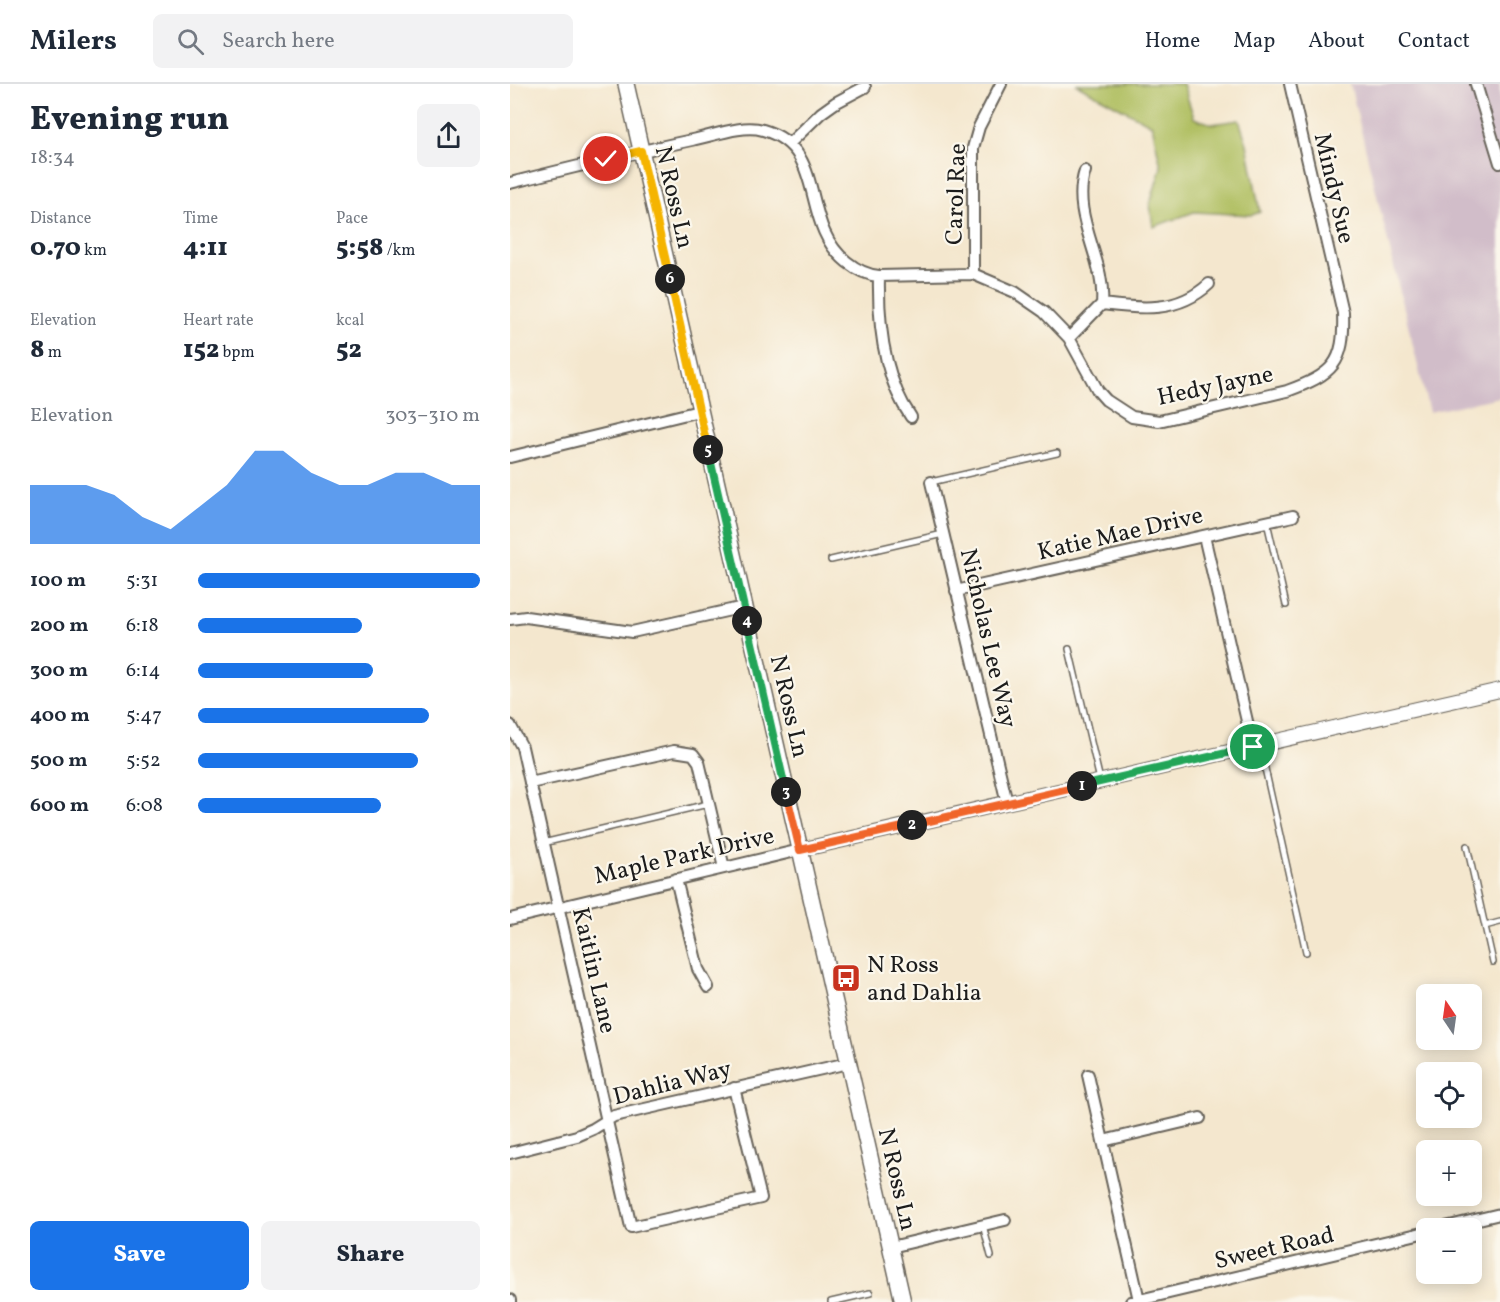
<!DOCTYPE html>
<meta charset="utf-8">
<style>
:root{--surface:#fff;--page:#f2f2f3;--text:#1f2937;--muted:#747a83;--line:#e0e1e3;--accent:#1a73e8}
body{margin:0;font-family:Vollkorn,serif;background:var(--page);color:var(--text);height:100vh;display:flex;flex-direction:column;font-size:22px;white-space:nowrap}
*{box-sizing:border-box;margin:0}
p{font-size:20px;color:var(--muted)}
.icon{flex:none;width:33px;height:33px;fill:none;stroke:currentColor;stroke-width:2;stroke-linecap:round;stroke-linejoin:round}
.map{position:relative;flex:1;overflow:hidden}
.sheet{display:flex;flex-direction:column;background:var(--surface);width:510px}
.sheet>*{flex:none}
.needle{width:39px;rotate:347deg}
.fabs{position:absolute;left:906px;top:900px;display:grid;gap:12px}
.fabs a{display:grid;place-items:center;width:66px;height:66px;border-radius:9px;background:var(--surface);box-shadow:0 3px 15px #0003;font-size:30px}
.pin{position:absolute;display:grid;place-items:center;width:51px;height:51px;color:#fff;margin:-26px;border:3px solid #fff;border-radius:50%;box-shadow:0 2px 6px #0007}
.km{position:absolute;width:30px;height:30px;margin:-15px;border-radius:50%;background:#222;color:#fff;font-size:16px;line-height:30px;text-align:center}
.round{display:grid;place-items:center;flex:none;width:63px;height:63px;border-radius:9px;background:var(--page)}
.head{display:flex;align-items:center;justify-content:space-between;height:102px;padding:0 30px}
h1{font-size:33px;font-weight:800;line-height:45px}
.stats{display:grid;grid-template-columns:repeat(3,1fr);gap:9px;height:102px;padding:6px 30px}
.stats div{display:grid;align-content:center}
.stats b{font-size:26px;font-weight:800}
.stats small{font-size:16px;font-weight:400}
.stats p{font-size:16px}
.chart{height:168px;padding:12px 30px}
.chart p{display:flex;justify-content:space-between}
.chart svg{width:100%;height:108px;margin-top:6px;fill:var(--accent);opacity:.7}
.primary-button{display:flex;gap:12px;margin-top:auto;padding:12px 30px}
.primary-button a{flex:1;height:69px;border-radius:9px;background:var(--accent);color:#fff;font-size:24px;font-weight:800;line-height:69px;text-align:center}
.primary-button a+a{background:var(--page);color:var(--text)}
ul{padding:0 30px;list-style:none;font-size:20px}
li{display:grid;grid-template-columns:96px 72px 1fr;align-items:center;height:45px}
li i{height:15px;border-radius:8px;background:var(--accent)}
header{display:flex;align-items:center;gap:36px;box-sizing:border-box;height:84px;padding:0 30px;background:var(--surface);border-bottom:2px solid var(--line)}
header strong{font-size:28px}
nav{display:flex;gap:33px;margin-inline-start:auto;font-size:21px}
.search{width:420px;height:54px;background:var(--page);display:flex;align-items:center;gap:15px;box-sizing:border-box;padding:0 21px;border-radius:9px;color:var(--muted);font-size:22px}
main{display:flex;flex:1;min-height:0}
.map>svg:first-child{display:block}
.industrial{fill:#d1bdc9}
.green{fill:#b0bf62;stroke:#666e3f;stroke-width:1.5}
.lines{fill:none;stroke-linecap:round;stroke-linejoin:round}
.service-casing{stroke:#68635a;stroke-width:8}
.minor-casing{stroke:#68635a;stroke-width:14}
.tertiary-casing{stroke:#68635a;stroke-width:16}
.secondary-casing{stroke:#68635a;stroke-width:18}
.service{stroke:#fff;stroke-width:5}
.minor{stroke:#fff;stroke-width:10}
.tertiary{stroke:#fff;stroke-width:14}
.secondary{stroke:#fff;stroke-width:15}
.split-1-casing{stroke:#fff;stroke-width:12}
.split-2-casing{stroke:#fff;stroke-width:12}
.split-3-casing{stroke:#fff;stroke-width:12}
.split-4-casing{stroke:#fff;stroke-width:12}
.split-5-casing{stroke:#fff;stroke-width:12}
.split-6-casing{stroke:#fff;stroke-width:12}
.split-7-casing{stroke:#fff;stroke-width:12}
.split-1{stroke:#22a559;stroke-width:8}
.split-2{stroke:#f0652b;stroke-width:8}
.split-3{stroke:#f0652b;stroke-width:8}
.split-4{stroke:#22a559;stroke-width:8}
.split-5{stroke:#22a559;stroke-width:8}
.split-6{stroke:#f5b400;stroke-width:8}
.split-7{stroke:#f5b400;stroke-width:8}
.labels{text-anchor:middle;stroke-width:4.5;stroke-linejoin:round;paint-order:stroke}
.street-label{font-size:24px;fill:#1c1c1c;stroke:#fbf7ec}
.poi-label{font-size:24px;fill:#1c1c1c;stroke:#fbf7ec;text-anchor:start}
</style>
<header>
<strong>Milers</strong>
<div class="search"><svg class="icon" aria-label="search" viewBox="0 0 24 24"><circle cx="10" cy="10" r="6"/><path d="M15 15l6 6"/></svg>Search here</div>
<nav><a>Home</a><a>Map</a><a>About</a><a>Contact</a></nav>
</header>
<main>
<section class="sheet">
<div class="head"><div><h1>Evening run</h1><p>18:34</p></div><a class="round"><svg class="icon" aria-label="share" viewBox="0 0 24 24"><path d="M12 15V3M7 8l5-5 5 5M5 13v7h14v-7"/></svg></a></div>
<div class="stats">
<div><p>Distance</p><b>0.70<small> km</small></b></div>
<div><p>Time</p><b>4:11</b></div>
<div><p>Pace</p><b>5:58<small> /km</small></b></div>
</div>
<div class="stats">
<div><p>Elevation</p><b>8<small> m</small></b></div>
<div><p>Heart rate</p><b>152<small> bpm</small></b></div>
<div><p>kcal</p><b>52</b></div>
</div>
<div class="chart"><p><span>Elevation</span>303–310 m</p>
<svg viewBox="0 0 160 44" preserveAspectRatio="none"><path d="M0 44V20L10 20L20 20L30 24L40 33L50 38L60 29L70 20L80 6L90 6L100 15L110 20L120 20L130 15L140 15L150 20L160 20V44z"/></svg>
</div>
<ul>
<li><b>100 m</b>5:31<i style="width:100%"></i></li>
<li><b>200 m</b>6:18<i style="width:58%"></i></li>
<li><b>300 m</b>6:14<i style="width:62%"></i></li>
<li><b>400 m</b>5:47<i style="width:82%"></i></li>
<li><b>500 m</b>5:52<i style="width:78%"></i></li>
<li><b>600 m</b>6:08<i style="width:65%"></i></li>
</ul>
<div class="primary-button"><a>Save</a><a>Share</a></div>
</section>
<div class="map">
<svg width="990" height="1218" viewBox="0 0 990 1218">
<rect width="100%" height="100%" fill="#fbf7ec"/>
<filter id="ink" filterUnits="userSpaceOnUse"><feTurbulence type="fractalNoise" baseFrequency=".0167" numOctaves="2"/><feDisplacementMap in="SourceGraphic" scale="12" xChannelSelector="R" yChannelSelector="G"/><feConvolveMatrix kernelMatrix="1 2 1 2 8 2 1 2 1" color-interpolation-filters="sRGB"/></filter>
<filter id="wash" filterUnits="userSpaceOnUse"><feTurbulence type="fractalNoise" baseFrequency=".008" numOctaves="4" result="noise"/><feDisplacementMap in="SourceGraphic" scale="24" xChannelSelector="R" yChannelSelector="G"/><feGaussianBlur stdDeviation="1.35" result="paint"/><feColorMatrix in="noise" values="0 0 0 0 0 0 0 0 0 0 0 0 0 0 0 0 0 1.4 0 .05"/><feComposite in="paint" operator="in"/></filter>
<g filter="url(#wash)">
<rect width="100%" height="100%" fill="#f4e7ce"/>
<path class="industrial" d="M840,0H990V313L919,328Z"/>
<path class="green" d="M566,0H673L684,34L702,40L729,36L737,60L750,128L742,131L684,128L643,143L640,120L651,83L642,41Z"/>
</g>
<g filter="url(#ink)">
<g class="lines">
<g class="service-casing">
<path id="service" d="M421,398L547,369
M757,438L776,521
M321,476L433,450
M559,565L590,696
M750,662L796,868
M33,759L198,720
M957,762L983,878
M975,842L990,838
M473,1141L481,1172
M321,1218L360,1209"/>
</g>
<g class="minor-casing">
<path id="minor" d="M966,0L990,79
M279,60L311,29L325,19L355,3
M575,87C560,132 596,175 592,220
M0,99C60,84 121,69 182,56C203,52 232,40 253,46C319,65 288,139 337,178C347,186 356,191 369,192L463,190L505,208L534,228L559,254L588,307L596,316L622,333L649,337L777,307C823,290 835,280 833,229L780,0
M463,190V64L469,43L491,0
M369,192C368,239 373,293 401,333
M559,254L592,220C631,225 668,229 699,200
M0,373L189,327
M421,398L497,719
M694,452L743,663
M446,507L783,432
M0,535L16,533L122,548L234,523
M0,641L12,663L121,1143L251,1114L224,1004
M20,699L164,667L183,670L189,678L214,784
M166,795L188,885L198,903
M0,835L290,766
M578,991L629,1216
M593,1057L690,1034
M0,1069L67,1052L83,1045L104,1032L338,979
M931,1144L990,1130
M381,1163L495,1136
M0,1216V1218
M621,1218L916,1148"/>
</g>
<g class="tertiary-casing">
<path id="tertiary" d="M290,766L990,606"/>
</g>
<g class="secondary-casing">
<path id="secondary" d="M116,0L393,1218"/>
</g>
<use href="#service" class="service"/>
<use href="#minor" class="minor"/>
<use href="#tertiary" class="tertiary"/>
<use href="#secondary" class="secondary"/>
</g>
</g>
<g class="lines" filter="url(#ink)">
<g class="split-1-casing">
<path id="split-1" d="M572,702L743,663"/>
</g>
<g class="split-2-casing">
<path id="split-2" d="M402,741L572,702"/>
</g>
<g class="split-3-casing">
<path id="split-3" d="M276,708L290,766L402,741"/>
</g>
<g class="split-4-casing">
<path id="split-4" d="M237,537L276,708"/>
</g>
<g class="split-5-casing">
<path id="split-5" d="M198,366L237,537"/>
</g>
<g class="split-6-casing">
<path id="split-6" d="M160,195L198,366"/>
</g>
<g class="split-7-casing">
<path id="split-7" d="M96,75L131,67L160,195"/>
</g>
<use href="#split-1" class="split-1"/>
<use href="#split-2" class="split-2"/>
<use href="#split-3" class="split-3"/>
<use href="#split-4" class="split-4"/>
<use href="#split-5" class="split-5"/>
<use href="#split-6" class="split-6"/>
<use href="#split-7" class="split-7"/>
</g>
<defs>
<g id="bus-square" transform="scale(1.5)"><rect x="-9" y="-9" width="18" height="18" rx="4" fill="#c8321e" stroke="#fbf7ec"/><path d="M-5-6H5V4H4V6H2V4H-2V6H-4V4H-5ZM-3.5-4V0h7V-4ZM-3.5 1.2v1.5H-2V1.2ZM2 1.2v1.5H3.5V1.2Z" fill="#fff"/></g>
</defs>
<g fill-rule="evenodd">
<use href="#bus-square" x="336" y="894"/>
</g>
<g class="labels">
<g class="street-label">
<text transform="translate(825 104) rotate(77)" y="8">Mindy Sue</text>
<text transform="translate(445 110) rotate(-88)" y="8">Carol Rae</text>
<text transform="translate(165 113) rotate(77)" y="8">N Ross Ln</text>
<text transform="translate(705 301) rotate(-12)" y="8">Hedy Jayne</text>
<text transform="translate(610 449) rotate(-13)" y="8">Katie Mae Drive</text>
<text transform="translate(479 554) rotate(77)" y="8">Nicholas Lee Way</text>
<text transform="translate(280 622) rotate(77)" y="8">N Ross Ln</text>
<text transform="translate(174 771) rotate(-13)" y="8">Maple Park Drive</text>
<text transform="translate(85 886) rotate(77)" y="8">Kaitlin Lane</text>
<text transform="translate(162 998) rotate(-14)" y="8">Dahlia Way</text>
<text transform="translate(388 1095) rotate(77)" y="8">N Ross Ln</text>
<text transform="translate(764 1163) rotate(-13)" y="8">Sweet Road</text>
</g>
<g class="poi-label">
<text x="357" y="888">N Ross<tspan x="357" dy="28">and Dahlia</tspan></text>
</g>
</g>
</svg>
<div class="fabs">
<a><svg class="needle" viewBox="-14 -14 28 28"><path d="M0-13l5 13h-10z" fill="#e53935"/><path d="M0 13l5-13h-10z" fill="#747a83"/></svg></a>
<a><svg class="icon" aria-label="locate" viewBox="0 0 24 24"><circle cx="12" cy="12" r="6"/><path d="M12 2v4M12 18v4M2 12h4M18 12h4"/></svg></a>
<a>+</a>
<a>−</a>
</div>
<div class="pin" style="left:743px;top:663px;background:#1e9e55"><svg class="icon" aria-label="arrive" viewBox="0 0 24 24"><path d="M6 21V4h12l-3 4 3 4H6"/></svg></div>
<div class="pin" style="left:96px;top:75px;background:#d93025"><svg class="icon" aria-label="check" viewBox="0 0 24 24"><path d="M5 12l5 5 9-10"/></svg></div>
<b class="km" style="left:572px;top:702px">1</b>
<b class="km" style="left:402px;top:741px">2</b>
<b class="km" style="left:276px;top:708px">3</b>
<b class="km" style="left:237px;top:537px">4</b>
<b class="km" style="left:198px;top:366px">5</b>
<b class="km" style="left:160px;top:195px">6</b>
</div>
</main>
